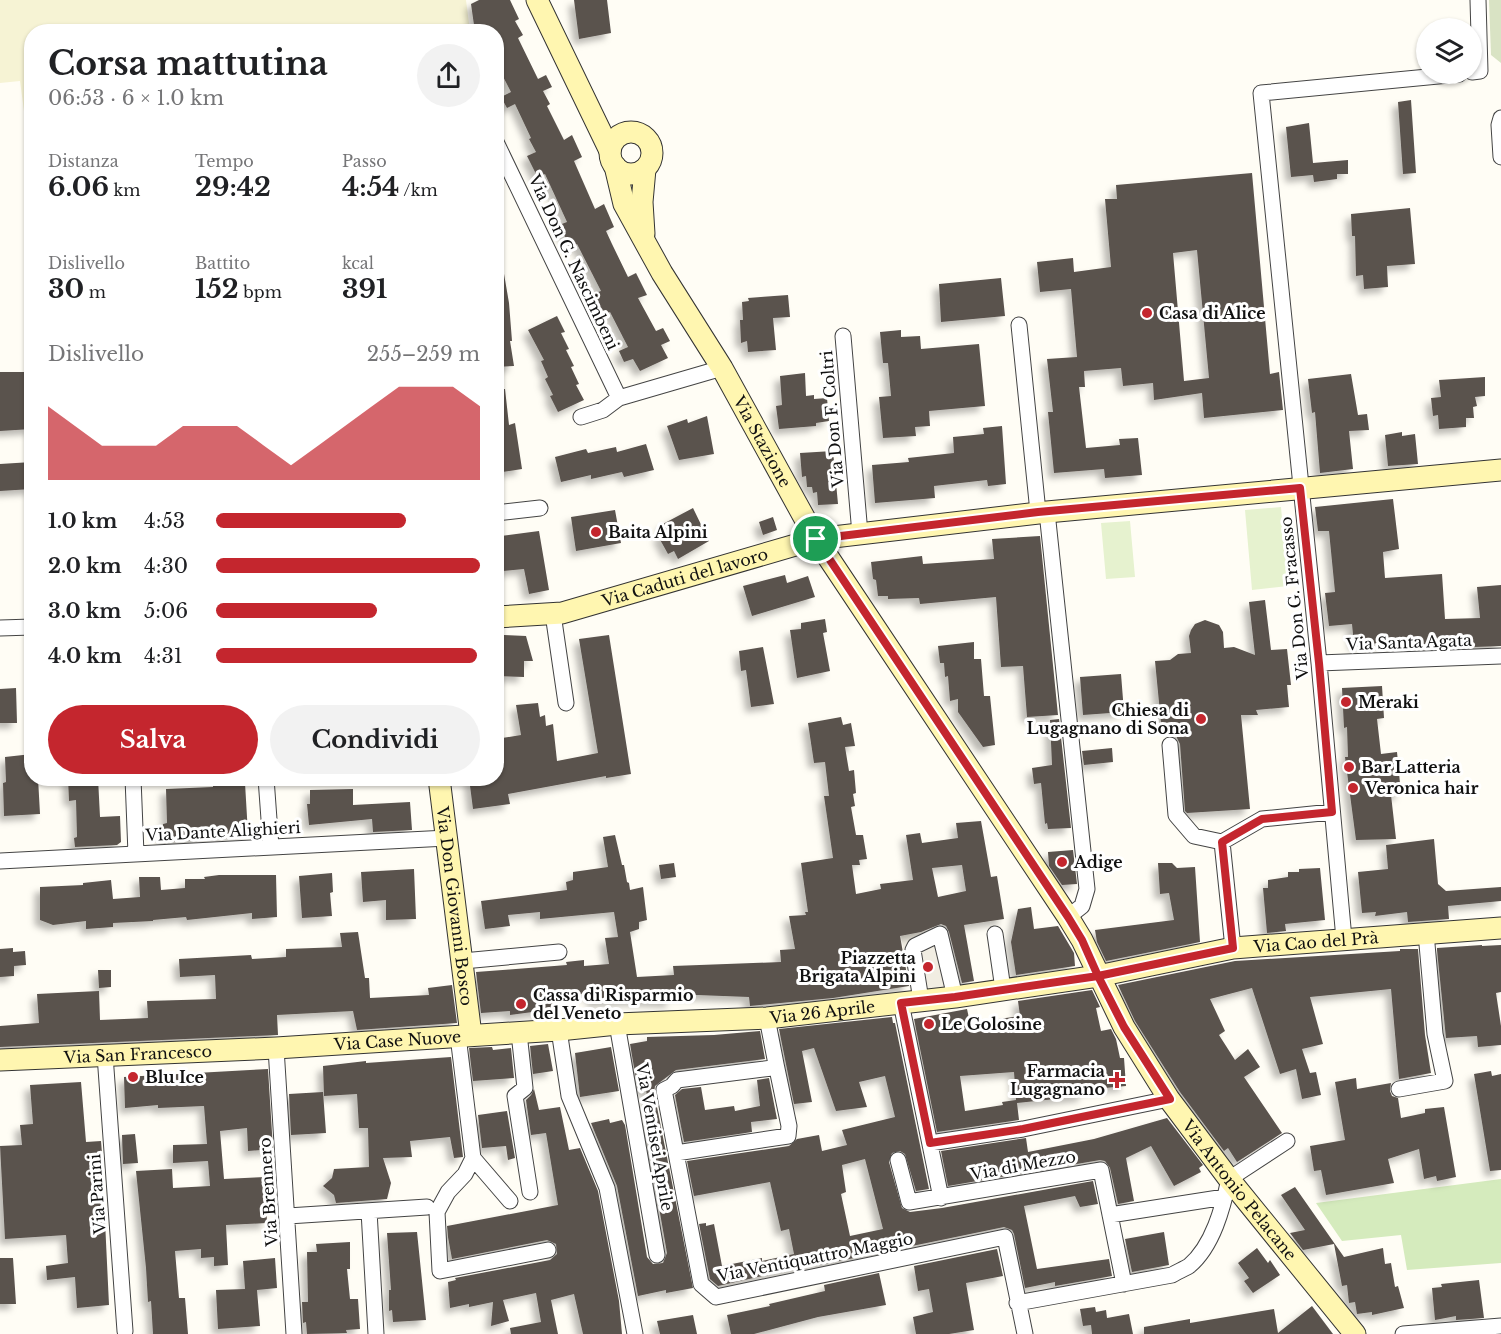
<!DOCTYPE html>
<html lang="it">
<meta charset="utf-8">
<style>
:root{--surface:#fff;--page:#f2f2f2;--text:#202124;--muted:#757577;--accent:#c4262e}
body{margin:0;font-family:"Libre Baskerville",serif;background:var(--page);color:var(--text);height:100vh;display:flex;flex-direction:column;font-size:22px;white-space:nowrap}
*{box-sizing:border-box;margin:0}
p{font-size:20px;color:var(--muted)}
.icon{flex:none;width:33px;height:33px;fill:none;stroke:currentColor;stroke-width:2;stroke-linecap:round;stroke-linejoin:round}
.map{position:relative;flex:1;overflow:hidden}
.details{position:absolute;left:24px;top:24px;width:480px;height:762px;display:flex;flex-direction:column;background:var(--surface);border-radius:24px;box-shadow:0 2px 4px #0004}
.details>*{flex:none}
.tools{position:absolute;left:1416px;top:18px;display:grid;gap:12px}
.tools a{display:grid;place-items:center;width:66px;height:66px;border-radius:50%;background:var(--surface);box-shadow:0 2px 4px #0004;font-size:30px}
.pin{position:absolute;display:grid;place-items:center;width:51px;height:51px;color:#fff;margin:-26px;border:3px solid #fff;border-radius:50%;box-shadow:0 2px 6px #0007}
.round{display:grid;place-items:center;flex:none;width:63px;height:63px;border-radius:32px;background:var(--page)}
.summary{display:flex;align-items:center;justify-content:space-between;height:102px;padding:0 24px}
h1{font-size:33px;font-weight:700;line-height:45px}
.stats{display:grid;grid-template-columns:repeat(3,1fr);gap:9px;height:102px;padding:6px 24px}
.stats div{display:grid;align-content:center}
.stats b{font-size:26px;font-weight:700}
.stats small{font-size:16px;font-weight:400}
.stats p{font-size:16px}
.chart{height:168px;padding:12px 24px}
.chart p{display:flex;justify-content:space-between}
.chart svg{width:100%;height:108px;margin-top:6px;fill:var(--accent);opacity:.7}
.action{display:flex;gap:12px;margin-top:auto;padding:12px 24px}
.action a{flex:1;height:69px;border-radius:36px;background:var(--accent);color:#fff;font-size:24px;font-weight:700;line-height:69px;text-align:center}
.action a+a{background:var(--page);color:var(--text)}
ul{padding:0 24px;list-style:none;font-size:20px}
li{display:grid;grid-template-columns:96px 72px 1fr;align-items:center;height:45px}
li i{height:15px;border-radius:8px;background:var(--accent)}
.map>svg:first-child{display:block}
.farmland{fill:#f6f3d4}
.green{fill:#d5ebbd}
.cemetery{fill:#d9e3c4}
.pitch{fill:#e6f2cf}
.plaza{fill:#f1ede2}
.building{fill:#5a524d;fill-rule:evenodd;filter:url(#shadow)}
.lines{fill:none;stroke-linecap:round;stroke-linejoin:round}
.street-casing{stroke:#444;stroke-width:17}
.secondary-casing{stroke:#333;stroke-width:23}
.street{stroke:#fff;stroke-width:15}
.secondary{stroke:#fff6b0;stroke-width:21}
.route-casing{stroke:#fff;stroke-width:12}
.route{stroke:#c4262e;stroke-width:8}
.poi-dot{fill:#c4262e;stroke:#fff;stroke-width:2}
.labels{text-anchor:middle;stroke-width:6;stroke-linejoin:round;paint-order:stroke}
.street-label{font-size:16px;fill:#111;stroke:#fff}
.poi-label{font-size:16px;font-weight:bold;fill:#111;stroke:#fff;text-anchor:start}
</style>
<div class="map">
<svg width="1501" height="1334" viewBox="0 0 1501 1334">
<defs>
<filter id="shadow"><feDropShadow dx="-5.5" dy="5.5" stdDeviation="3" flood-color="#0004"/></filter>
</defs>
<rect width="100%" height="100%" fill="#fffdf5"/>
<path class="farmland" d="M0,0H466L470,31L32,32L31,164L20,81L0,83Z"/>
<path class="green" d="M1501,1179V1263L1407,1270L1401,1235L1342,1241L1316,1203Z"/>
<path class="cemetery" d="M1489,0H1501V63L1491,55Z"/>
<path class="pitch" d="M1281,507L1288,586L1252,590L1245,510Z
M1130,521L1135,577L1106,579L1101,523Z"/>
<path class="plaza" d="M941,929L954,986L911,996L901,935Z"/>
<path class="building" d="M479,0H510L519,19L515,21L523,35L518,38L538,79L546,75L552,87L543,91L550,104L547,106L564,140L572,135L582,157L574,161L595,209L604,204L614,227L606,231L612,244L628,277L636,273L647,295L638,298L656,331L663,328L670,341L661,345L668,358L640,371L633,359L624,362L619,351L628,347L610,312L602,316L592,294L601,291L577,244L570,247L559,225L567,222L545,174L538,178L527,156L536,152L529,139L531,138L515,104L507,108L501,97L511,92L496,63V32H475L471,4Z
M574,0H607L611,33L579,39Z
M1411,100L1416,173L1403,174L1398,102Z
M1309,123L1313,163L1348,160V174H1337V179L1314,182L1313,175L1291,177L1286,127Z
M1252,173L1270,374L1279,372L1283,410L1204,418L1202,393L1154,400L1153,383L1123,386L1121,368L1084,371L1085,387H1079L1086,448L1120,445L1119,439L1138,438L1142,475L1105,478L1104,469L1054,473L1048,412H1053L1047,359L1077,357L1071,289L1040,292L1037,262L1073,258L1074,272L1111,267L1105,199H1117L1116,185ZM1197,250L1209,378L1184,381L1173,253Z
M1410,208L1415,264L1387,266L1388,287L1364,289L1363,275L1356,276L1355,236H1352L1351,214Z
M503,268L509,303L512,341H510L514,366L496,367V269Z
M1001,278L1005,316L941,322L939,284Z
M788,295L790,317L773,318L776,350L748,352L747,341L741,343L740,320H743L742,302L749,301L748,298Z
M557,316L565,332L561,333L569,349L566,350L574,366L571,367L579,384L576,385L584,400L558,412L550,396L553,395L545,379L548,377L541,361L544,360L528,330Z
M901,330V337L920,336L921,349L979,344L985,406L929,411L930,426L915,427L916,436L883,438L879,397L891,396L888,363H883L880,332Z
M0,372H27L32,429L0,431Z
M805,373L806,396L814,395V399L827,398L829,421L816,423V426L779,429L776,406L782,405L780,376Z
M1351,374L1358,415L1367,414L1369,430L1349,431L1353,469L1320,473L1315,412L1312,413L1308,379Z
M1485,377V396L1475,397L1477,406L1473,407L1474,418H1466V427L1439,429L1438,415L1433,416L1431,398L1441,397L1439,380Z
M496,389H505L509,425L515,423L522,469L496,473Z
M707,416L714,454L679,460L667,426L687,419L688,423Z
M1002,426L1006,484L988,486L987,480L934,486L935,498L875,503L872,465L909,462L908,458L954,453L953,437L984,434L983,428Z
M1402,432V436L1415,434L1418,464L1388,466L1385,435Z
M646,444L654,470L624,477L622,472L591,479V475L561,482L555,457L586,449L588,453L616,447L617,452Z
M833,451L838,504L818,505L817,492L813,493L812,487H807L806,476L802,477L800,453Z
M32,462V489L0,491V464Z
M1393,499L1399,549L1383,552L1385,578L1442,574L1445,619L1480,618L1477,587L1501,585V646L1396,650V642L1354,645L1352,624L1329,626L1325,593L1335,592L1329,531H1318L1315,507Z
M693,508L709,541L678,559L674,551L668,554L658,536L665,532L661,525Z
M615,510L621,543L576,551L571,517Z
M773,517L777,530L763,535L759,522Z
M539,531L549,590L529,594L524,569L503,571L501,536Z
M1040,536L1058,715L1027,717L1023,666L1001,667L996,597L920,604L919,598L888,599V596H878L876,580L873,579L871,562L922,556L923,564L994,559L992,539Z
M785,575L787,583L808,576L815,597L752,616L743,586Z
M1265,600L1271,650L1287,649L1291,685H1287L1289,707L1256,710L1258,715H1241L1250,809L1187,813L1185,811L1180,744L1177,738L1175,722L1161,723L1155,661L1170,660L1178,654L1191,653L1189,636L1191,630L1195,624L1205,620L1219,625L1223,632L1224,648L1234,647L1255,655L1249,602Z
M825,619L827,632L823,633L830,671L797,678L790,630L801,629V623Z
M504,635L526,636L533,661H524V677L496,676V650H504Z
M609,635L631,774L606,778V776L508,794L510,804L473,809L469,778H496V739L521,735L516,705L538,703L540,717L545,715L546,726L553,724L557,761L598,753L579,639Z
M974,642V659H981L984,696H990L995,745L983,747L958,712V699L950,701L948,676L945,677L944,663H940L938,646Z
M763,647L774,704L751,707L746,670L741,671L739,651Z
M1121,674L1124,712L1083,715L1080,677Z
M1382,686L1384,718L1377,719L1381,754L1397,752L1401,794L1391,795L1396,839L1356,840L1345,757H1348L1347,727L1344,728L1342,688Z
M16,688L17,723H0V689Z
M841,717L843,725L851,723L855,746L845,747L849,771L854,770L856,793L853,794L855,806L851,807L856,835H863L867,859L859,860L860,865H852L856,894L881,889L880,884L913,880L906,835L920,833L922,843L958,838L956,823L981,821L991,877L997,876L1004,919L964,925L974,981L962,983L949,932L946,926L941,924L921,932L900,936L909,986L833,998L750,1006L749,997L671,994L672,1002L628,1000L593,1002L591,993L554,996L556,1017L541,1018L540,1011L510,1015V1011L481,1013L476,972L567,965L566,962L584,960V966L609,964L605,938L618,937L614,912L540,919V912L508,915L510,926L485,929L481,901L567,890L566,882L573,880V872L608,867L603,837L615,835L622,865H624L627,882L629,883L630,890L643,887L647,920L639,922V929L630,932L637,977L674,975L673,966L781,962L780,950L795,949L789,916L806,915L805,912H808L801,863L833,858L824,796H829L825,762L814,763L808,723ZM962,865L966,891L938,897L932,868Z
M1059,719L1071,828L1048,829L1047,823L1045,824L1041,783L1034,784L1032,768L1052,765L1050,720Z
M1112,748L1113,762L1084,765L1082,751Z
M32,754V778H38L40,814L4,816L3,783L6,782L5,757Z
M68,778H98L100,817L120,816L121,842L117,845L75,847L74,838L77,837L76,800L69,801Z
M245,783L248,834L201,837L202,840L163,842V824L167,823L166,789L213,787V784Z
M353,789V805L410,802L412,830L373,832L372,819L309,825L307,804H310V790Z
M1434,839L1438,884L1446,891L1501,887V901L1448,906L1449,919L1408,922L1407,912L1375,916L1376,912L1362,913L1358,872L1388,869L1386,845Z
M1073,850L1077,884L1062,885L1049,866L1048,852Z
M674,863L676,877L661,879L659,865Z
M1158,863H1172L1177,868L1195,867L1200,942L1106,961L1097,942L1095,930L1174,920L1169,893L1160,894Z
M1320,868L1325,920L1285,924L1286,931L1267,933L1263,888H1268V880L1288,877V872H1299V869Z
M414,869L416,919L386,920V900L363,902L361,872Z
M332,873L333,892L330,893L332,916L302,918L299,876Z
M219,875H276L277,917L252,919V913L187,920L186,917L153,920V921L113,923V927L86,929V921L53,925L40,920V887L83,885V883L111,880L113,899L140,897L139,877H160L161,890L185,888V879H205L204,877Z
M1031,907L1034,929L1058,926L1074,953L1075,966L1016,975L1011,942L1018,909Z
M358,932L365,978H369L370,998L429,995L428,988L452,985L457,1023L357,1030L353,1011L277,1015L278,1035L0,1047V1026L39,1023L37,994L99,991L100,1020L148,1018L147,1001L216,999L215,975L180,977L179,959L251,955L252,959L286,957V949L342,947L340,933Z
M1482,945V946L1501,945V992L1496,993L1501,1026V1045L1478,1047L1477,1036L1446,1038L1437,950V948Z
M13,948V952L25,951L26,965L14,966V976L0,977V949Z
M1400,949H1418L1425,1035L1431,1073L1399,1079L1391,989L1310,997L1323,1044L1302,1049L1310,1073L1316,1072L1321,1095L1302,1099L1296,1069L1280,1074L1252,988L1210,999L1225,1031L1219,1035L1235,1060L1248,1049L1260,1067L1244,1077L1282,1133L1237,1162L1228,1148L1224,1151L1180,1092L1135,1021L1118,985L1235,961L1400,951Z
M98,970H111V987L99,988Z
M1092,990L1100,1007L1096,1008L1101,1031L1111,1029L1116,1039L1120,1058H1124L1126,1086L1083,1090L1084,1096L1017,1103L1019,1120L937,1132L914,1019L967,1009L970,1023L1020,1016L1018,1001ZM1014,1072L1016,1100L1002,1102L1003,1105L965,1111L960,1076Z
M892,1017L893,1023H895L929,1189L916,1191L905,1154L900,1151L892,1153L889,1162L902,1208L910,1212L942,1208L1093,1181L1098,1204L1080,1207L1075,1196L1024,1206L1037,1269L1109,1259L1112,1276L1055,1286V1282L1025,1288L1014,1234L1012,1230L1004,1227L820,1265V1263L718,1286L710,1279L699,1224L706,1223V1226L714,1224L722,1266L762,1258V1261L794,1254L789,1229L781,1231L770,1182L694,1196L687,1161L789,1146L797,1139L819,1135L822,1151L847,1145L842,1130L895,1117L885,1076L859,1082L867,1107L836,1111L814,1048L802,1051L812,1102L794,1104L779,1029ZM865,1159L883,1229L850,1236L841,1194L846,1192L842,1165Z
M760,1031L765,1059L676,1070L655,1086L654,1092L693,1288L666,1293V1290L638,1296L617,1186L591,1123L609,1119L610,1123L622,1120L625,1125L647,1257L653,1264L663,1263L667,1253L644,1122L650,1121L646,1089L638,1090L630,1044L647,1041V1037L714,1035Z
M548,1044L553,1071L533,1074L530,1046Z
M492,1047L493,1050L511,1048L514,1078L473,1081L469,1048Z
M611,1047L619,1091L580,1097L575,1053Z
M451,1057L463,1157L454,1158L450,1137L410,1141L412,1157L383,1158L391,1183L387,1199L336,1203L334,1195L323,1186L332,1178L334,1169L369,1167L368,1128H359L357,1094L324,1096L323,1066L366,1061V1063Z
M268,1069L273,1149L248,1151L247,1128L220,1131L224,1179L265,1177L267,1223L226,1225L228,1265L214,1266V1257L201,1258V1249L175,1251L179,1298H185L188,1334H153L151,1301L148,1302L146,1268L136,1171L172,1169L173,1188L210,1186L208,1161L173,1163V1145L207,1144L204,1106L158,1108V1105L125,1108L124,1077Z
M1491,1071L1492,1076L1501,1074V1170L1490,1171L1474,1074Z
M769,1078L777,1119L751,1122L752,1132L684,1142L675,1095L682,1089L701,1087L705,1110L734,1106L735,1111L760,1106L757,1080Z
M1356,1078L1357,1089L1391,1083L1390,1091L1392,1096L1398,1098L1401,1118L1425,1113V1109L1444,1107L1456,1177L1437,1181L1436,1176L1424,1179L1419,1149L1388,1159L1394,1183L1326,1195L1321,1170L1314,1171L1310,1146L1345,1140L1335,1082Z
M81,1082L86,1142L101,1141L103,1166H98L103,1221H105L109,1305L77,1308L75,1277L47,1280L46,1266L68,1263L66,1235L5,1239L0,1146L22,1145L20,1125L33,1124L30,1085Z
M534,1089L539,1110L560,1107L569,1150L580,1148L598,1191L619,1301L622,1334H583L574,1294L551,1300L558,1334H511L510,1328L541,1322L536,1293L503,1300L509,1321L491,1326L493,1302L469,1307V1304L450,1308L448,1282L456,1280L455,1278L550,1260L557,1254L556,1244L547,1240L452,1259L448,1237L447,1226L558,1205L546,1133L531,1135L526,1100L531,1095Z
M323,1092L326,1133L291,1135L289,1094Z
M507,1111L515,1158L508,1160L506,1146L482,1148L478,1115Z
M1167,1118L1203,1165L1199,1168L1201,1172L1174,1186L1151,1146L1126,1158L1134,1201L1118,1204L1110,1168L1105,1161L1100,1160L948,1186L941,1151L1026,1138L1028,1152L1094,1139Z
M135,1134L138,1163L123,1164L122,1135Z
M1295,1187L1344,1257L1383,1248L1385,1264L1391,1263L1395,1287L1398,1286L1404,1308L1372,1315V1312L1357,1314L1355,1302L1349,1303L1347,1285L1342,1286L1334,1244L1303,1250L1290,1233L1305,1230L1281,1195Z
M417,1232L426,1320L393,1322L392,1310L389,1311V1290H391L387,1233Z
M1164,1232L1169,1265L1132,1272L1125,1239Z
M350,1242V1269H347L350,1299H358L360,1329L346,1330L347,1333L307,1334L306,1322L303,1323L302,1302H308L307,1252H317L316,1244Z
M1257,1248L1268,1263L1270,1260L1280,1275L1253,1293L1244,1281L1249,1278L1238,1263Z
M997,1249L1003,1276L966,1283L974,1330L949,1334H916L913,1317L933,1312L929,1289L918,1291L914,1266Z
M0,1258H13L16,1304H0Z
M275,1258L277,1288L257,1290L260,1326L218,1329L216,1290L245,1289L243,1261Z
M879,1273L886,1305L818,1317L754,1334H731L727,1315L770,1306L769,1304L825,1291L824,1285Z
M1479,1280L1484,1318L1456,1320V1316L1435,1320L1432,1288L1442,1287L1441,1284Z
M1312,1306L1333,1334H1144V1327L1190,1319V1323L1274,1309L1278,1333Z
M1095,1307L1096,1312L1106,1310L1107,1318L1129,1314L1133,1334H1092L1091,1325L1083,1326L1080,1309Z
M693,1315L697,1334H660L657,1321Z"/>
<g class="lines">
<g class="street-casing">
<path id="street" d="M1472,72L1480,71L1478,0
M1501,118L1499,125L1501,157
M496,142L619,398L722,368
M1019,325L1038,512
M843,336L860,534
M581,417L603,410L619,398
M1047,512L1087,889L1082,906L1068,917
M496,513L540,508
M553,614L566,703
M0,628L32,627
M1319,663L1501,656
M1170,745L1176,815L1194,836L1222,842
M133,778L136,854
M266,778L271,847
M0,861L447,838
M995,934L1003,989
M1344,939L1319,663L1261,93L1459,74
M1233,948L1222,842L1262,819L1332,812
M463,961L559,952
M921,1000L913,950L915,946L940,934L955,997
M901,1003L941,1198
M767,1018L776,1064L772,1068L677,1080L672,1086L664,1090L701,1284L716,1297L1005,1237L1025,1334
M617,1024L657,1255
M559,1030L569,1096L607,1188L635,1334
M519,1033L525,1088L515,1096L530,1192
M458,1036L473,1158L465,1174L448,1192L437,1212L440,1271L548,1250
M276,1048L294,1334
M105,1055L125,1331
M1399,1089L1445,1081L1435,1034L1426,933
M930,1143L1023,1129L1169,1099
M676,1153L788,1136L789,1126L776,1064
M473,1158L510,1201
M898,1160L909,1202L1101,1170L1124,1284
M369,1211L376,1334
M1110,1215L1225,1197
M288,1216L427,1207
M1017,1303L1172,1275C1177,1272 1184,1269 1189,1266C1213,1246 1223,1207 1229,1179L1287,1141
M1403,1334L1501,1326"/>
</g>
<g class="secondary-casing">
<g id="secondary">
<path d="M537,0L610,151"/>
<circle cx="631" cy="153" r="21"/>
<path id="s1" d="M615,166L624,204L662,273L722,368L816,539L1068,917L1082,940L1124,1027L1169,1099L1229,1179L1355,1334"/>
<path d="M644,234L642,202L645,169"/>
<path id="s2" d="M496,617L562,613L816,539L1047,512L1501,470"/>
<path id="s3" d="M439,778L471,1035"/>
<path id="s4" d="M0,1060L276,1048L559,1030L617,1024L767,1018L955,997L1098,976L1233,948L1501,928"/>
</g>
</g>
<use href="#street" class="street"/>
<use href="#secondary" class="secondary"/>
</g>
<g class="lines">
<g class="route-casing">
<path id="route" d="M816,539L1068,917L1082,940L1098,976L955,997L901,1003L930,1143L1023,1129L1170,1099L1124,1027L1098,976L1233,948L1222,842L1262,819L1332,812L1319,663L1300,488L1038,512L816,539"/>
</g>
<use href="#route" class="route"/>
</g>
<g class="poi-dot">
<circle cx="1147" cy="313" r="6"/>
<circle cx="596" cy="532" r="6"/>
<circle cx="1346" cy="702" r="6"/>
<circle cx="1201" cy="719" r="6"/>
<circle cx="1349" cy="767" r="6"/>
<circle cx="1353" cy="788" r="6"/>
<circle cx="1062" cy="862" r="6"/>
<circle cx="928" cy="967" r="6"/>
<circle cx="521" cy="1004" r="6"/>
<circle cx="929" cy="1024" r="6"/>
<circle cx="133" cy="1077" r="6"/>
<path d="M1114 1071h6v6h6v6h-6v6h-6v-6h-6v-6h6z"/>
</g>
<g class="labels">
<g class="street-label">
<text transform="translate(574 262) rotate(65)" y="6">Via Don G. Nascimbeni</text>
<text transform="translate(832 419) rotate(-95)" y="6">Via Don F. Coltri</text>
<text dy="6" stroke="none"><textPath href="#s1" startOffset="314">Via Stazione</textPath></text>
<text dy="6" stroke="none"><textPath href="#s2" startOffset="194">Via Caduti del lavoro</textPath></text>
<text transform="translate(1294 598) rotate(-96)" y="6">Via Don G. Fracasso</text>
<text transform="translate(1409 642) rotate(-2)" y="6">Via Santa Agata</text>
<text transform="translate(223 831) rotate(-3)" y="6">Via Dante Alighieri</text>
<text dy="6" stroke="none"><textPath href="#s3" startOffset="129">Via Don Giovanni Bosco</textPath></text>
<text dy="6" stroke="none"><textPath href="#s4" startOffset="1323">Via Cao del Prà</textPath></text>
<text dy="6" stroke="none"><textPath href="#s4" startOffset="824">Via 26 Aprile</textPath></text>
<text dy="6" stroke="none"><textPath href="#s4" startOffset="398">Via Case Nuove</textPath></text>
<text dy="6" stroke="none"><textPath href="#s4" startOffset="138">Via San Francesco</textPath></text>
<text transform="translate(655 1137) rotate(80)" y="6">Via Ventisei Aprile</text>
<text transform="translate(1023 1165) rotate(-10)" y="6">Via di Mezzo</text>
<text dy="6" stroke="none"><textPath href="#s1" startOffset="1203">Via Antonio Pelacane</textPath></text>
<text transform="translate(268 1192) rotate(-94)" y="6">Via Brennero</text>
<text transform="translate(97 1194) rotate(-94)" y="6">Via Parini</text>
<text transform="translate(815 1257) rotate(-11)" y="6">Via Ventiquattro Maggio</text>
</g>
<g class="poi-label">
<text x="1159" y="319">Casa di Alice</text>
<text x="608" y="538">Baita Alpini</text>
<text x="1358" y="708">Meraki</text>
<text x="1189" y="716" text-anchor="end">Chiesa di<tspan x="1189" dy="18">Lugagnano di Sona</tspan></text>
<text x="1361" y="773">Bar Latteria</text>
<text x="1365" y="794">Veronica hair</text>
<text x="1074" y="868">Adige</text>
<text x="916" y="964" text-anchor="end">Piazzetta<tspan x="916" dy="18">Brigata Alpini</tspan></text>
<text x="533" y="1001">Cassa di Risparmio<tspan x="533" dy="18">del Veneto</tspan></text>
<text x="941" y="1030">Le Golosine</text>
<text x="1105" y="1077" text-anchor="end">Farmacia<tspan x="1105" dy="18">Lugagnano</tspan></text>
<text x="145" y="1083">Blu Ice</text>
</g>
</g>
</svg>
<div class="tools">
<a><svg class="icon" aria-label="layers" viewBox="0 0 24 24"><path d="M12 4l9 5-9 5-9-5zM3 14l9 5 9-5"/></svg></a>
</div>
<div class="pin" style="left:816px;top:539px;background:#1e9e55"><svg class="icon" aria-label="arrive" viewBox="0 0 24 24"><path d="M6 21V4h12l-3 4 3 4H6"/></svg></div>
<section class="details">
<div class="summary"><div><h1>Corsa mattutina</h1><p>06:53 · 6 × 1.0 km</p></div><a class="round"><svg class="icon" aria-label="share" viewBox="0 0 24 24"><path d="M12 15V3M7 8l5-5 5 5M5 13v7h14v-7"/></svg></a></div>
<div class="stats">
<div><p>Distanza</p><b>6.06<small> km</small></b></div>
<div><p>Tempo</p><b>29:42</b></div>
<div><p>Passo</p><b>4:54<small> /km</small></b></div>
</div>
<div class="stats">
<div><p>Dislivello</p><b>30<small> m</small></b></div>
<div><p>Battito</p><b>152<small> bpm</small></b></div>
<div><p>kcal</p><b>391</b></div>
</div>
<div class="chart"><p><span>Dislivello</span>255–259 m</p>
<svg viewBox="0 0 160 44" preserveAspectRatio="none"><path d="M0 44V14L10 22L20 30L30 30L40 30L50 22L60 22L70 22L80 30L90 38L100 30L110 22L120 14L130 6L140 6L150 6L160 14V44z"/></svg>
</div>
<ul>
<li><b>1.0 km</b>4:53<i style="width:72%"></i></li>
<li><b>2.0 km</b>4:30<i style="width:100%"></i></li>
<li><b>3.0 km</b>5:06<i style="width:61%"></i></li>
<li><b>4.0 km</b>4:31<i style="width:99%"></i></li>
</ul>
<div class="action"><a>Salva</a><a>Condividi</a></div>
</section>
</div>
